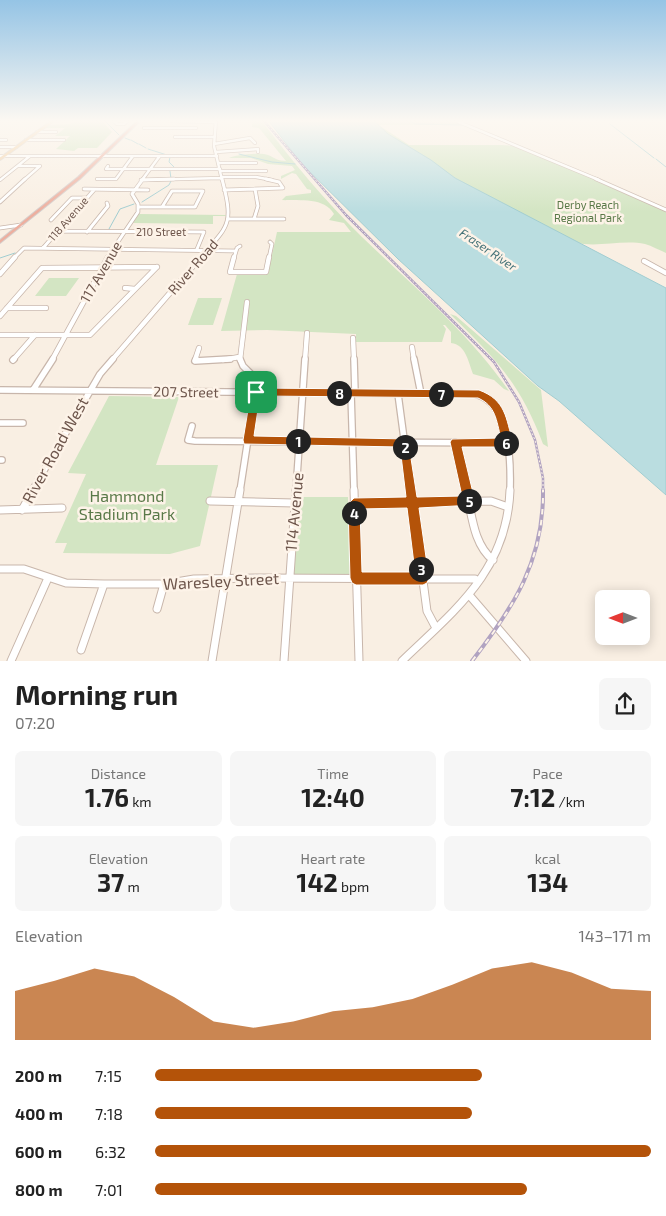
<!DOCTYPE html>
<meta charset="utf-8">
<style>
:root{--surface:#fff;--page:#f6f6f6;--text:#222;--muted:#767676;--accent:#b45309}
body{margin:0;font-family:"Exo 2",sans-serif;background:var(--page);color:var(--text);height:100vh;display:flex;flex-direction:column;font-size:19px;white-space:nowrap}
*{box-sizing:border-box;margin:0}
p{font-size:16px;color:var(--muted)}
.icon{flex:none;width:28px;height:28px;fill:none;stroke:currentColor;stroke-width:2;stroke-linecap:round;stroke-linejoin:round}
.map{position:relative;height:661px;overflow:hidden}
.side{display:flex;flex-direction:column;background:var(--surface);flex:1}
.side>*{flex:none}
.needle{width:32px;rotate:270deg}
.tools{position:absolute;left:595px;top:590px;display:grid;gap:10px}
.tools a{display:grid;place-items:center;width:55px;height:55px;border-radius:8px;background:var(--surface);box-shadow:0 2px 12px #0003;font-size:25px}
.pin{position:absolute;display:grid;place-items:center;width:42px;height:42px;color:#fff;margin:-21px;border-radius:10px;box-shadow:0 2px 8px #0006}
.km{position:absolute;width:25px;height:25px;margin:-12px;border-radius:50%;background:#222;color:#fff;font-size:14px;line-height:25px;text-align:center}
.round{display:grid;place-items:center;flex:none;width:52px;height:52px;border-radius:8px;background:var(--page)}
.summary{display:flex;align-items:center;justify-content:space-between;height:85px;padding:0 15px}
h1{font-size:28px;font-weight:700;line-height:38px}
.metrics{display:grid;grid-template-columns:repeat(3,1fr);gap:8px;height:85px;padding:5px 15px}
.metrics div{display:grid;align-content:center;border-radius:8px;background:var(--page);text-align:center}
.metrics b{font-size:25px;font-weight:700}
.metrics small{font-size:14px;font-weight:400}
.metrics p{font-size:14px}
.chart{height:140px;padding:10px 15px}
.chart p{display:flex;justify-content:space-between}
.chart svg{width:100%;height:90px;margin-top:5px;fill:var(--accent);opacity:.7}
ul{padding:0 15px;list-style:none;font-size:16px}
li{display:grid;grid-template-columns:80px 60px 1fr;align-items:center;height:38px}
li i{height:12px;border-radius:6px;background:var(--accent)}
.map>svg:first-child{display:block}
.green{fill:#d3e5c3}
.water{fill:#badde0;stroke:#a1cdd1}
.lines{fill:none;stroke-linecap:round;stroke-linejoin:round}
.stream{stroke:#a1cdd1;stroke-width:1}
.minor-far4-casing{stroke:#c8b6ab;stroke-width:4}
.minor-far3-casing{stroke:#c8b6ab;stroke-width:4.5}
.minor-far2-casing{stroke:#c8b6ab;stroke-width:6}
.minor-far1-casing{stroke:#c8b6ab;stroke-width:8}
.minor-casing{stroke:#c8b6ab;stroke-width:9}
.major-casing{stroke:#d6d0cd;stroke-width:4}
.highway-casing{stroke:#d6d0cd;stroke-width:2}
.minor-far4{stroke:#fff;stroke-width:2.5}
.minor-far3{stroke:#fff;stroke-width:3}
.minor-far2{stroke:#fff;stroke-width:4.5}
.minor-far1{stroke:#fff;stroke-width:5.5}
.minor{stroke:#fff;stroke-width:7}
.major{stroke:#f2cea1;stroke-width:2.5}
.highway{fill:#edaf9f;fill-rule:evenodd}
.rail-far1-casing{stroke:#b1a3c1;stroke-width:2.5}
.rail-casing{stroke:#b1a3c1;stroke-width:4}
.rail-far1{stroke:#fdf3e8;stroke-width:1;stroke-dasharray:2;stroke-linecap:butt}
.rail{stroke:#fdf3e8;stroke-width:2;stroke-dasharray:5.5;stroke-linecap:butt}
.route{fill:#b45309;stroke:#fff;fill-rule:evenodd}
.labels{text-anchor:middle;stroke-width:5;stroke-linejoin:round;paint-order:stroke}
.far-park-label{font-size:11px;fill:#597948;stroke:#fdf3e8}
.far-street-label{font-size:11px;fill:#6e564c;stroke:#fdf3e8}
.far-water-label{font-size:12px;font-style:italic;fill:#457379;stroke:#fdf3e8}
.street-label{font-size:14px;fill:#6e564c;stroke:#fdf3e8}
.near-street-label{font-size:16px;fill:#6e564c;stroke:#fdf3e8}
.near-park-label{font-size:16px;fill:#597948;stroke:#fdf3e8}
</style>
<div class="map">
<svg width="666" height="661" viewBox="0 0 666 661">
<rect width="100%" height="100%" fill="#f9efe3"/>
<path class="green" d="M253,120H261C292,161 325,201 362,237C413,286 469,333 509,391L504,389L494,380L473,374C468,361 466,345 451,343V332L445,325H443L446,329L442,342H356V334L267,330L221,331L237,274L268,273L277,232H351L344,223L329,220L334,214C324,197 301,201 282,200L286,196L311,193V190L307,189L296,174L292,173L281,179V176L295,170L292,166L268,164L251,158H229C234,155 261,152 268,155C275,158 278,161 286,161L259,128L252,127Z
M373,120H453L463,125H379Z
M76,121H102L112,132L97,148H78L74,151L56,149L70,136H55L65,128H44C54,121 67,128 76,121Z
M380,126L409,145H501L519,146L528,149L666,212V253C659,250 652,246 645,244C625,240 603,246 584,244C561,242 394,146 380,126Z
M139,214L225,215L226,216H213V224L133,223Z
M49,278H79L66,296H35Z
M198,298H222L213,325H188Z
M450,314L456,316L541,390L548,447L543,444C520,383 496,359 450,314Z
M109,396L179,397L156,465H218L200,546L170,554L63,553L67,543H55L86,474L68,473Z
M296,497H348L350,574H292Z"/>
<path class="water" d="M268,120H373L388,134L431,160L455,178L666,288V495L559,401L538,386L398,259L301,163Z"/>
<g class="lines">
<path class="stream" d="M104,120L119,135
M408,120L415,124L462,125
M663,120L666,122
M610,124L654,158
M125,138L130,140
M131,140L138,144
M139,144L146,148
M148,149L167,155
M239,154L272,162L295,164
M170,157L169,162L174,167L172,168
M656,159L666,167
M170,171L171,179
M142,202L169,185L171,181
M109,229L120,209L134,204
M0,258L15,253"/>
<g class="minor-far4-casing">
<path id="minor-far4" d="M113,120L117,124H124L128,120
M216,120L214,146L222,180
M454,120L599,180
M172,121L215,122
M144,128H196
M37,132H56
M175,137H213
M0,140H6
M26,140H64
M214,144L250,138L255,143
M0,147H16
M216,152L258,149V152
M0,156H217
M218,163H256
M19,166H40
M108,166L106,169H220
M220,171H266
M221,177H256L272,180
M97,179H116L133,156
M0,180L30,156
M24,180L40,166
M141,180L221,178
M142,180L159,157"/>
</g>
<g class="minor-far3-casing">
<path id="minor-far3" d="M596,179L666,210
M141,180L174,179
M84,189L148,190
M224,190L283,188L279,182L266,179
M172,191H203L195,207H162Z
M0,202L25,179
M139,207H162
M228,219H284
M254,219L258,206L255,189
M51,220L72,198H87
M0,228L21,225
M58,231L204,232L197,249
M87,232L108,206L107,203
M43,248L94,190
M14,258L24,248L236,251
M107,258L138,212V204L132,194L143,179
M200,258C229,225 234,225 222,179
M234,258L237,248L240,246
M269,258L272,244L270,242"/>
</g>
<g class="minor-far2-casing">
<path id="minor-far2" d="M234,257L230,272H266L269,257
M644,261L666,273
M0,274L15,257
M125,288L135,289
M7,308H46
M0,316L42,268L157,267
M0,335H90L157,267
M353,338L354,360
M412,347L414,360
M13,360L35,335
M52,360L108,257
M112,360L201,257
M195,360L199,348
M223,360L239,357
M240,360L247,302
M305,360L307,333"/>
</g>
<g class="minor-far1-casing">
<path id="minor-far1" d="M196,359L195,361L230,359
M240,359L243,366L257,380L240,491
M354,359L355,393
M414,359L421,394
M13,360L14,359
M0,390L475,394C510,402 511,461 510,491
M33,390L53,359
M351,393L354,491
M398,394L411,491
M0,423H23
M192,426L188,440L195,441L508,443
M455,442L467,491
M0,460H2
M32,491L100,374L113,359
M296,491L305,359"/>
</g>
<g class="minor-casing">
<path id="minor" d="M354,490L359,661
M411,490L427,611L436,628
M466,490C472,514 473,544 493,560
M210,501L294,503
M354,503L491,501L508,507
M0,510L62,508
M22,510L33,490
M0,569H24L66,583L104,584H164L194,579L259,578L475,579
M470,596L526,661
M157,609L164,584
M81,650L104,584
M11,661L48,578
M212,661L240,490
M284,661L296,490
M402,661C455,610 507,571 510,490"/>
</g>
<g class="major-casing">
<path id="major" d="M0,159L54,120"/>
</g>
<g class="highway-casing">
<path id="highway" d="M138,120H141L80,179L0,243V240L78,177Z"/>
</g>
<use href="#minor-far4" class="minor-far4"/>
<use href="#minor-far3" class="minor-far3"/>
<use href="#minor-far2" class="minor-far2"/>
<use href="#minor-far1" class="minor-far1"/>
<use href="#minor" class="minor"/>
<use href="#major" class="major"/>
<use href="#highway" class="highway"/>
<g class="rail-far1-casing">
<path id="rail-far1" d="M263,120L346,215L494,362L519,402L535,440L543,478V491"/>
</g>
<g class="rail-casing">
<path id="rail" d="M472,661C514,607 544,560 543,490"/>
</g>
<use href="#rail-far1" class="rail-far1"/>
<use href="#rail" class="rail"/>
</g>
<linearGradient id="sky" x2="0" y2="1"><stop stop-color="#95c4e5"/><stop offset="0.57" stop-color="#fcf8f2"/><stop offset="1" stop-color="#fcf8f2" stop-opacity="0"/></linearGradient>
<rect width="666" height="212" fill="url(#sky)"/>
<path class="route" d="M256,388L479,390C506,400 506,418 513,443L508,447H462L475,501L473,505L419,508L429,578L427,583L423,585H356L352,583L350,578L348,504L354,498L406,497L400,447L244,444L243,440L251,392ZM260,396L478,398C496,406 496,420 501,438L452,439L450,442L462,496L417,497L408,439L254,436ZM407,508L415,572H362L360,509Z"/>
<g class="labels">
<g class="far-park-label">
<text x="588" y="209">Derby Reach<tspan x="588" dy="13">Regional Park</tspan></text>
</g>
<g class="far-street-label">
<text transform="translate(68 219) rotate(-49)" y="4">118 Avenue</text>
<text x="161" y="236">210 Street</text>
</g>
<g class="far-water-label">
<text transform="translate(488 250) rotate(34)" y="4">Fraser River</text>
</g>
<g class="street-label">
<text transform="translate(193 267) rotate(-49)" y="5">River Road</text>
<text transform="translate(101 272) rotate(-60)" y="5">117 Avenue</text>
<text transform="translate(186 392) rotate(1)" y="5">207 Street</text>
</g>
<g class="near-street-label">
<text transform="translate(55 450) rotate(-61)" y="6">River Road West</text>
<text transform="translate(294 512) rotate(-85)" y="6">114 Avenue</text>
<text transform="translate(221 581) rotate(-3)" y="6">Waresley Street</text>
</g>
<g class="near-park-label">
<text x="127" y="502">Hammond<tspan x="127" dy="18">Stadium Park</tspan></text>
</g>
</g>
</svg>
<div class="tools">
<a><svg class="needle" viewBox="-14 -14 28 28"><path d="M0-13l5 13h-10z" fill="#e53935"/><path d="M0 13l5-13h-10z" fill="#767676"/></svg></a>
</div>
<div class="pin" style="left:256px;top:392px;background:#1e9e55"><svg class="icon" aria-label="arrive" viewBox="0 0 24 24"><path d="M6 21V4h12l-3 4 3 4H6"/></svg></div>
<b class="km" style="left:298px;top:441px">1</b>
<b class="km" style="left:405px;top:447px">2</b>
<b class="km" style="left:421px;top:569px">3</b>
<b class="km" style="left:354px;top:513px">4</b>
<b class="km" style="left:469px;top:501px">5</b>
<b class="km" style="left:506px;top:443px">6</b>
<b class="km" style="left:441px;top:394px">7</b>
<b class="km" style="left:339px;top:393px">8</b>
</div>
<section class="side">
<div class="summary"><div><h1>Morning run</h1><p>07:20</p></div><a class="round"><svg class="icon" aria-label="share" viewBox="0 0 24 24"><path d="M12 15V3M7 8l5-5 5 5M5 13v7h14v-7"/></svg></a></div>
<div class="metrics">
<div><p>Distance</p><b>1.76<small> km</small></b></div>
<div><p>Time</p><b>12:40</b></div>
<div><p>Pace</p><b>7:12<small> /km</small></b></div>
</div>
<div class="metrics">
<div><p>Elevation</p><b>37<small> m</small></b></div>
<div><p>Heart rate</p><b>142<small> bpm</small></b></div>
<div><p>kcal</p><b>134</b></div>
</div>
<div class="chart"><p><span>Elevation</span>143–171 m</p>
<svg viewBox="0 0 160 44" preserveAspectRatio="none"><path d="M0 44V20L10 15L20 9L30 13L40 23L50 35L60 38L70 35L80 30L90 28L100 24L110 17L120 9L130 6L140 11L150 19L160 20V44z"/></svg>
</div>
<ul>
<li><b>200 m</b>7:15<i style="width:66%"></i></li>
<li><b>400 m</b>7:18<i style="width:64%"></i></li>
<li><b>600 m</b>6:32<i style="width:100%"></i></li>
<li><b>800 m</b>7:01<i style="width:75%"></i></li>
</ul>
</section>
